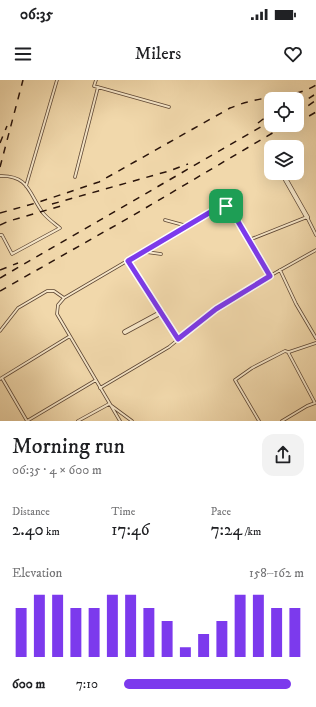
<!DOCTYPE html>
<meta charset="utf-8">
<style>
:root{--surface:#fff;--page:#f2f2f2;--text:#202124;--muted:#757577;--accent:#7c3aed}
body{margin:0;font-family:"IM FELL DW Pica",serif;background:var(--page);color:var(--text);height:100vh;display:flex;flex-direction:column;font-size:15px;white-space:nowrap}
*{box-sizing:border-box;margin:0}
p{font-size:13px;color:var(--muted)}
.icon{flex:none;width:22px;height:22px;fill:none;stroke:currentColor;stroke-width:2;stroke-linecap:round;stroke-linejoin:round}
.map{position:relative;height:341px;overflow:hidden}
.side{display:flex;flex-direction:column;background:var(--surface);flex:1}
.side>*{flex:none}
.controls{position:absolute;left:264px;top:12px;display:grid;gap:8px}
.controls a{display:grid;place-items:center;width:40px;height:40px;border-radius:8px;background:var(--surface);box-shadow:0 4px 16px #0002;font-size:20px}
.pin{position:absolute;display:grid;place-items:center;width:34px;height:34px;color:#fff;margin:-17px;border-radius:8px;box-shadow:0 2px 6px #0006}
.round{display:grid;place-items:center;flex:none;width:42px;height:42px;border-radius:12px;background:var(--page)}
.summary{display:flex;align-items:center;justify-content:space-between;height:68px;padding:0 12px}
h1{font-size:22px;font-weight:600;line-height:30px}
.stats{display:grid;grid-template-columns:repeat(3,1fr);gap:6px;height:68px;padding:4px 12px}
.stats div{display:grid;align-content:center}
.stats b{font-size:17px;font-weight:600}
.stats small{font-size:11px;font-weight:400}
.stats p{font-size:11px}
.chart{height:112px;padding:8px 12px}
.chart p{display:flex;justify-content:space-between}
.chart svg{width:100%;height:72px;margin-top:4px;stroke:var(--accent);stroke-width:6}
ul{padding:0 12px;list-style:none;font-size:13px}
li{display:grid;grid-template-columns:64px 48px 1fr;align-items:center;height:30px}
li i{height:10px;border-radius:5px;background:var(--accent)}
.status{display:flex;justify-content:space-between;align-items:center;height:28px;padding:0 20px;background:var(--surface);direction:ltr}
.status svg{height:11px;fill:currentColor}
header{display:flex;justify-content:space-between;align-items:center;height:52px;padding:0 12px;background:var(--surface);font-size:18px;font-weight:600}
.map>svg:first-child{display:block}
.lines{fill:none;stroke-linecap:round;stroke-linejoin:round}
.service-casing{stroke:#5c4533;stroke-width:3.5}
.minor-casing{stroke:#5c4533;stroke-width:5.5}
.service{stroke:#f6e6c8;stroke-width:2}
.minor{stroke:#f6e6c8;stroke-width:4}
.rail{stroke:#2a140b;stroke-width:1.5;stroke-dasharray:7 7;stroke-linecap:butt}
.route-casing{stroke:#fff;stroke-width:8}
.route{stroke:#7c3aed;stroke-width:5}
</style>
<div class="status"><b>06:35</b><svg viewBox="0 0 49 12"><path d="M0 12V9h3v3zM5 12V6h3v6zM10 12V3h3v9zM15 12V0h3v12zM26 1h20v11H26zM47 4h2v5h-2z"/></svg></div>
<header><svg class="icon" aria-label="menu" viewBox="0 0 24 24"><path d="M4 6h16M4 12h16M4 18h16"/></svg>Milers<svg class="icon" aria-label="heart" viewBox="0 0 24 24"><path d="M12 20l-8-8c-3-5 5-10 8-4 3-6 11-1 8 4z"/></svg></header>
<div class="map">
<svg width="316" height="341" viewBox="0 0 316 341">
<rect width="100%" height="100%" fill="#f1d8ab"/>
<filter id="stains"><feTurbulence type="fractalNoise" baseFrequency=".005" numOctaves="4"/><feColorMatrix values="0 0 0 0 .2 0 0 0 0 .09 0 0 0 0 .02 0 0 0 .5 -.17"/></filter>
<radialGradient id="worn" r=".72"><stop offset=".6" stop-color="#630" stop-opacity="0"/><stop offset="1" stop-color="#630" stop-opacity=".3"/></radialGradient>
<g class="lines">
<g class="service-casing">
<path id="service" d="M96,0L94,6L169,27
M0,96C29,95 29,114 43,133C48,139 54,143 60,148L12,174L2,155H0
M75,97L98,7
M26,106L57,0
M165,140L187,146
M249,160L307,137L316,155
M146,172L161,174
M128,181L179,259
M280,190L296,224L316,258
M0,251L18,228L47,211H54L64,218
M289,272L316,263
M2,298L27,341
M0,299L70,256
M100,308L169,267L215,229L268,197L316,170
M27,341L96,300
M78,341L109,324L132,341
M120,341L57,234L58,225L64,218L219,127L226,126L230,128L270,196
M259,341L235,300L252,288L285,271L288,272L315,323L307,326L282,341"/>
</g>
<g class="minor-casing">
<path id="minor" d="M286,100L307,137
M125,252L162,232"/>
</g>
<use href="#service" class="service"/>
<use href="#minor" class="minor"/>
<path class="rail" d="M297,26L314,15
M297,34L316,20
M258,43L271,33
M297,43L316,32
M0,63L7,46
M0,87L23,0
M52,124L169,91L188,84
M0,133L36,123L99,102L230,28C236,26 242,23 248,22C271,15 295,18 316,5
M0,145L9,141L61,126
M0,190L18,183
M0,198L271,41
M0,211L132,136L286,45"/>
</g>
<g class="lines">
<g class="route-casing">
<path id="route" d="M226,126L230,128L270,196L216,229L178,259L128,181L219,127Z"/>
</g>
<use href="#route" class="route"/>
</g>
<rect width="100%" height="100%" filter="url(#stains)"/>
<rect width="100%" height="100%" fill="url(#worn)"/>
</svg>
<div class="controls">
<a><svg class="icon" aria-label="locate" viewBox="0 0 24 24"><circle cx="12" cy="12" r="6"/><path d="M12 2v4M12 18v4M2 12h4M18 12h4"/></svg></a>
<a><svg class="icon" aria-label="layers" viewBox="0 0 24 24"><path d="M12 4l9 5-9 5-9-5zM3 14l9 5 9-5"/></svg></a>
</div>
<div class="pin" style="left:226px;top:126px;background:#1e9e55"><svg class="icon" aria-label="arrive" viewBox="0 0 24 24"><path d="M6 21V4h12l-3 4 3 4H6"/></svg></div>
</div>
<section class="side">
<div class="summary"><div><h1>Morning run</h1><p>06:35 · 4 × 600 m</p></div><a class="round"><svg class="icon" aria-label="share" viewBox="0 0 24 24"><path d="M12 15V3M7 8l5-5 5 5M5 13v7h14v-7"/></svg></a></div>
<div class="stats">
<div><p>Distance</p><b>2.40<small> km</small></b></div>
<div><p>Time</p><b>17:46</b></div>
<div><p>Pace</p><b>7:24<small> /km</small></b></div>
</div>
<div class="chart"><p><span>Elevation</span>158–162 m</p>
<svg viewBox="0 0 160 44" preserveAspectRatio="none"><path d="M5 44V14M15 44V6M25 44V6M35 44V14M45 44V14M55 44V6M65 44V6M75 44V14M85 44V22M95 44V38M105 44V30M115 44V22M125 44V6M135 44V6M145 44V14M155 44V14"/></svg>
</div>
<ul>
<li><b>600 m</b>7:10<i style="width:93%"></i></li>
</ul>
</section>
